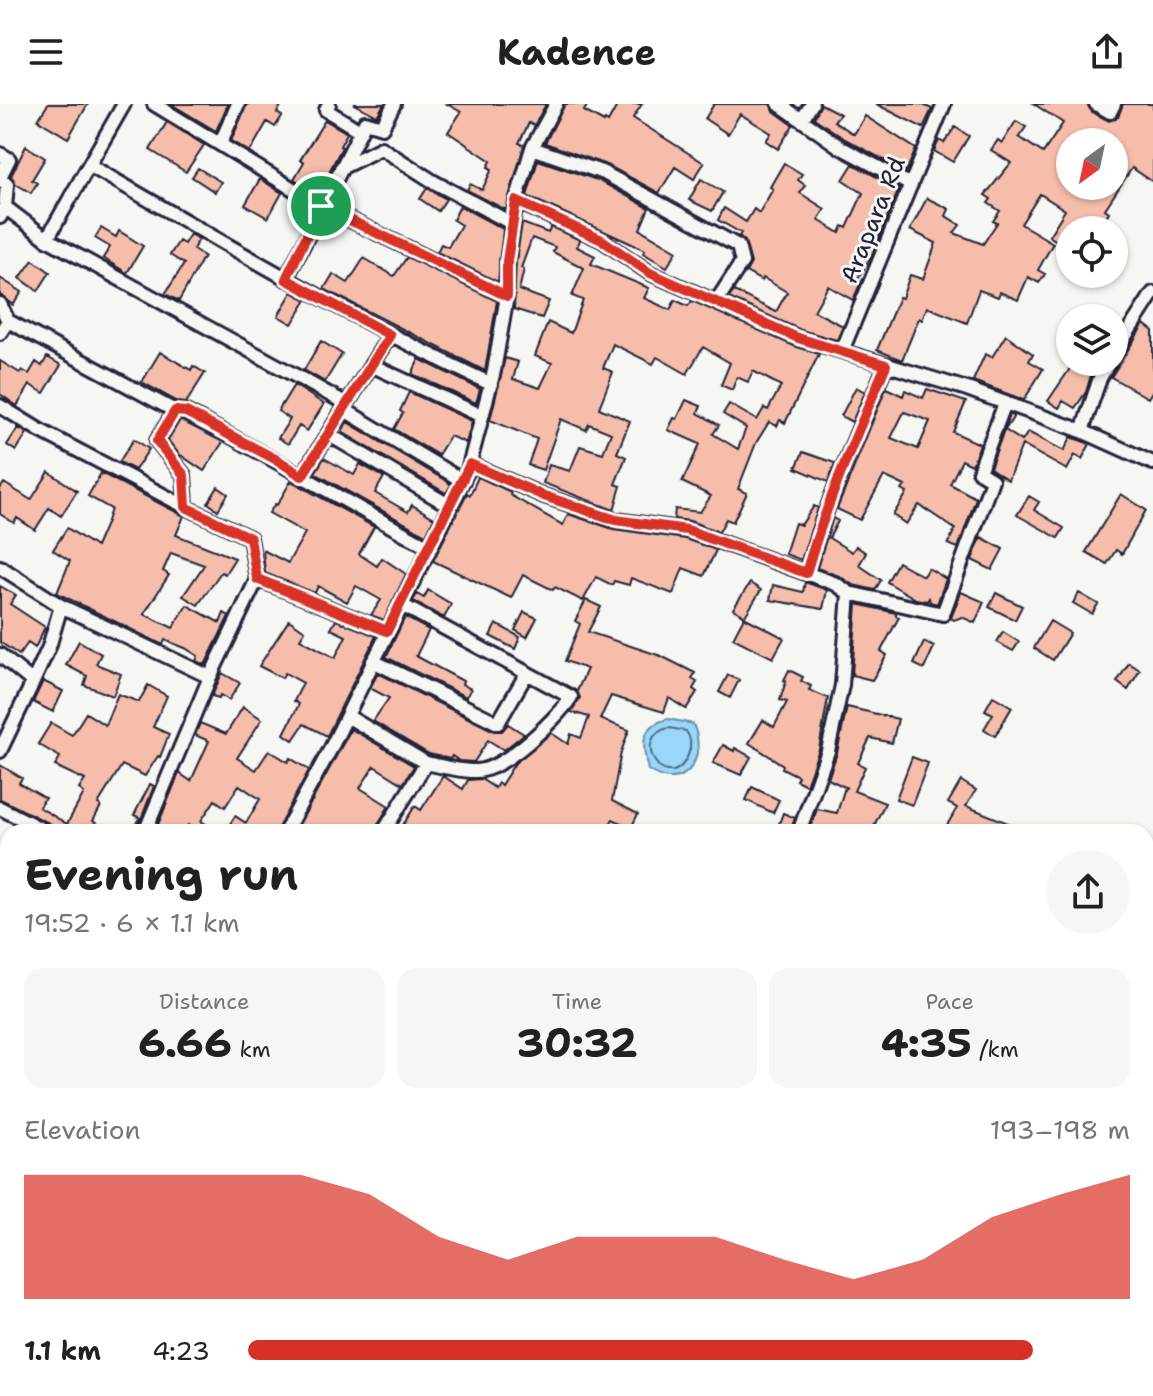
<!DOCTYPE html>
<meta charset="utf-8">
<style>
:root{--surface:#fff;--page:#f6f6f6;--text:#202124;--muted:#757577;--accent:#d93025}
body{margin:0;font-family:"Shantell Sans",sans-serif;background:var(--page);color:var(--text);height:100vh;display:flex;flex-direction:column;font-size:30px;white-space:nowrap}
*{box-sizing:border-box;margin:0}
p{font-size:26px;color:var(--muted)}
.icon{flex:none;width:44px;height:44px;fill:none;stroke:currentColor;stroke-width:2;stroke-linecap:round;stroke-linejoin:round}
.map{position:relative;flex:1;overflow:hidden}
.drawer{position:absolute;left:0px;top:720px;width:1154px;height:572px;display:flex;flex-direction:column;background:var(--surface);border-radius:24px 24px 0 0;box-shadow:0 2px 6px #0004}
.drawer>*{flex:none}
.needle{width:52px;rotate:213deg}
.tools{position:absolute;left:1056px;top:24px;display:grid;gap:16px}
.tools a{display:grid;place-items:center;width:72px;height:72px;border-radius:50%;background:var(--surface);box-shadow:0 2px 6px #0004;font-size:40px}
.pin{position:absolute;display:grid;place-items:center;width:68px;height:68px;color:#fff;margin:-34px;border:4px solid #fff;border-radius:50%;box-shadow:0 2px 8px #0007}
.round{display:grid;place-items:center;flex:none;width:84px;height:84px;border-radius:42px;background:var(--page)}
.head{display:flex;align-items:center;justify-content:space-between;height:136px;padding:0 24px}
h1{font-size:44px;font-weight:700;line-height:60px}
.stats{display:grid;grid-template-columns:repeat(3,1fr);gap:12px;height:136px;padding:8px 24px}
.stats div{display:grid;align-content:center;border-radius:20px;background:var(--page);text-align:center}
.stats b{font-size:40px;font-weight:700}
.stats small{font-size:22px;font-weight:400}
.stats p{font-size:22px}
.chart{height:224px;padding:16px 24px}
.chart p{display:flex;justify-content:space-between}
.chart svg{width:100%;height:144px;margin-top:8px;fill:var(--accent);opacity:.7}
ul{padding:0 24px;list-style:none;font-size:26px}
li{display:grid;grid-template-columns:128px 96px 1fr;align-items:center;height:60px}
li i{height:20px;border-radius:10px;background:var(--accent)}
header{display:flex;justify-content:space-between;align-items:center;height:104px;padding:0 24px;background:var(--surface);font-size:36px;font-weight:700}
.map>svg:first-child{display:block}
.water{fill:#98d7f9;stroke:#698fad;stroke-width:2}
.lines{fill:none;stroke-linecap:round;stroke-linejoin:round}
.shore{stroke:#516a87;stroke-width:2}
.building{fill:#f6beaa;stroke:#22223b;stroke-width:2;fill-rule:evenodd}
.minor-casing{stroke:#22223b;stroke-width:18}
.minor{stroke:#f6f6f2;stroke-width:12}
.route-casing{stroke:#fff;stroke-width:16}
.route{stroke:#d93025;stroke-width:10}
.labels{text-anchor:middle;stroke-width:6;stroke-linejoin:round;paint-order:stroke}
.street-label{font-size:24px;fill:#22223b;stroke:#f6f6f2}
</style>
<header><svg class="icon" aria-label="menu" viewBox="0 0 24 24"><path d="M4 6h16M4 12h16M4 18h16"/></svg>Kadence<svg class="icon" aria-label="share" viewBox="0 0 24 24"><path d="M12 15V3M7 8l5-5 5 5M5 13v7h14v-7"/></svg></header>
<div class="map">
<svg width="1153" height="1292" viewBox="0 0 1153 1292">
<rect width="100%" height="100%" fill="#f6f6f2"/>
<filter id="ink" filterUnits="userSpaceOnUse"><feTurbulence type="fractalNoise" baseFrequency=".0125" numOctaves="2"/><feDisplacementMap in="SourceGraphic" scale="16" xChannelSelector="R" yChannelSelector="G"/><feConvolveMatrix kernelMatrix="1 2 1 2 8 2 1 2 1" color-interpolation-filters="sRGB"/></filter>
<g filter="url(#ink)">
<path class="water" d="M668,615L693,620C708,653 685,691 648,666C642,642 639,622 668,615Z
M0,864L8,867V919L0,934Z"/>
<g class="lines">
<path class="shore" d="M669,624L686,627C691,634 692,642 688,651C668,697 627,632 669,624Z"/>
</g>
<path class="building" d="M48,0H88L68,34L38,16Z
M171,0H228L216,27Z
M247,0H282L277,9L282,12L275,23L267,18L250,48L231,37Z
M354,0H384L377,12Z
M447,0H546L534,22L529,19L519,39L524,41L506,106L467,86L470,80L482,86L492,65L488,63L491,57L448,28L461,8Z
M565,0H588L584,7L604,18L605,16L608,18L618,0H642L633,14L704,59L694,75L675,63L659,89L607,61L545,39Z
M714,0H770L774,7L793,21L778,45L766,37L771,29L740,10L728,30L705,15Z
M821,0L840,10L834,17L854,30L865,12L916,45L906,68L845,35L814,14Z
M876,0H921L932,5L923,24Z
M1034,0H1087L1092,8L1109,17L1118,13L1123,0H1153V78L1132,64L1105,105L1109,108L1098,126H1084L1070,118V139L1064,136L1061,140L1049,132L1065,106L1040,90L1021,120L1053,139L1038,166L1045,170L1039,179L1028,173L1018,196L1000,188L998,193L979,186L967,219L927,203L922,216L919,214L902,256L877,246L899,193L902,194L910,171L923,175L936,139L910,126L927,94L949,105L946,112L960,121L954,129L983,140L997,119L993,117L1000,107L988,99L991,95L985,91L1011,59L991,46L998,36L1002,39L1016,17L1026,23L1019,33L1043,49L1063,19ZM1070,38H1114V82H1070Z
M325,16L347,29L340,42L342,43L318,89L294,75L304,58L300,56Z
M167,18L204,41L186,68L150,46Z
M955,23L969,32L953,58L934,47L939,36L944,39Z
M26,42L45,54L32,76L37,79L31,89L16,80L11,72Z
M538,56L600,77L649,104L640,125L677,147L667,163L643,149L645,146L527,92Z
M784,59L802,70L798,76L805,81L800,89L825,105L818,116L840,129L843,122L847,124L863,89L843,76L853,60L899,85L871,153L857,176L861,178L853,196L828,182L814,207L843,222L837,236L801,226L729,194L734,187L776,208L787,188L763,174L762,177L746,168L751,159L745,137L739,132L741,129L718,116L724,104L746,118L754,105L759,109L773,85L770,83Z
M198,64L221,78L215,88L192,73Z
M260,75L282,89L268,114L245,101Z
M701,75L723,88L712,107L689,96Z
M427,84L446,95L438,107L420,95Z
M460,102L503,125L498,178L437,148L441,140L448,143L461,121L453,116Z
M522,119L548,129L551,123L580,136L577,143L595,152L591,160L649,184L644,194L670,206L675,196L688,202L692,197L794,242L819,250L785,319L780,316L777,322L769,318L756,339L738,385L747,389L733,418L726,415L719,428L690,417L674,415L675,405L700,408L711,392L682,378L700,340L668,326L674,314L677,315L686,296L701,302L698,309L719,321L713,330L738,345L746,324L723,310L729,300L757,316L764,304L768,306L781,282L753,267L748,278L737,273L732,286L721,281L730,259L703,243L687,270L657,253L653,260L613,240L603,264L613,268L599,304L630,317L617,349L626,353L615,380L621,382L614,406L543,379L549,361L570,367L580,342L603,349L611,329L589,320L586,326L561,315L543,366L528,361L537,335L490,316L505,254L518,258L513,275L540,284L552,259L535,252L548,218L571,229L583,196L572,192L584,164L553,148L555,143L532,134L521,164L524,165L519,186L549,197L542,214L514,205L516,158Z
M101,124L116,133L119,127L143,142L127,169L103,154L110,143L95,134Z
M190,130L199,135L193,145L204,152L179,197L165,190L184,160L170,151L179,137L184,140Z
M407,153L497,197L485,267L324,185L333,170L348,179L364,154L394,172Z
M33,156L50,168L38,187L20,174Z
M0,174L22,188L13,201L0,191Z
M292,188L307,196L292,220L278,212Z
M1144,220L1153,227V286L1148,294L1111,273Z
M1006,231L1033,250L1029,257L1043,265L1024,296L973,277L985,250L992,253Z
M321,237L342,250L325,278L304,266Z
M160,248L191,266L193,262L205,269L186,299L178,298L142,278Z
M47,253L61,261L44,289L30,281L17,302L0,290V257L20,269L22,266L29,270L36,258L42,262Z
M419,255L480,285L476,299L412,270Z
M1073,260L1091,271L1086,288L1075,304L1063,297L1059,304L1048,297Z
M294,281L324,300L307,327L299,322L288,340L278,334L290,315L278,307Z
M856,283L865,288L852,318L841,312Z
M886,284L903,292L905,286L923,294L927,285L966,298L953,328L980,340L972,361L962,356L950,380L976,394L958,444L948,440L955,425L919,401L906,420L893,411L907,389L902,386L905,382L884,372L860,416L837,405ZM904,308L930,317L918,345L891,334Z
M409,288L472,317L466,339L450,332L438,351L394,325L403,309L400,307Z
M1010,310L1014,312L1005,326L1022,337L1028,328L1064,347L1071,333L1090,340L1082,355L1075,351L1067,366L1022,341L1008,376L990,364Z
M180,316L223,338L204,367L179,350L168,336Z
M347,318L448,378L451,381L446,389L342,328Z
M18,324L27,329L16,347L7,341Z
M134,335L149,345L135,366L119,358Z
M803,348L835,359L828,378L796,364Z
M324,354L354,371L360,360L384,373L375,389L408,408L412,401L434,414L426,431L315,369Z
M49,368L77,387L61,412L49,404L35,426L17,414L14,419L0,410V385L4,379L31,396Z
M101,369L184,412L176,431L235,454L225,470L221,468L198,501L183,492L204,461L171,449L163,467L169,471L144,510L173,524L187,501L220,519L224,509L229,512L205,561L196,557L198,552L185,544L165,536L163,541L57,489L70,457L53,446L67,424L96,443L106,420L111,405L88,392Z
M478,373L511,388L510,391L563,421L568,410L613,425L685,435L716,446L704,472L683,464L673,490L631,474L629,481L614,477L612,481L596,473L583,497L555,483L553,486L523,471L511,494L433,457L467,389L470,391Z
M291,377L374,423L359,450L377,462L382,454L406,470L384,516L371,511L381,496L356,482L347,498L318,482L315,489L265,469L263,446L288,459L305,429L269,409L275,400L277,401Z
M218,383L228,390L218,406L208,399Z
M1121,390L1146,406L1122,450L1116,446L1107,460L1086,448Z
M1029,392L1039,398L1034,406L1064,424L1058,434L1017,411Z
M814,402L818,404L801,456L785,450L795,419L801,421Z
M833,414L838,417L829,434L852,448L856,442L866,449L859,461L881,476L875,486L853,481L839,472L817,464Z
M981,433L1003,445L992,466L972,456Z
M898,458L923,472L928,464L946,475L937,500L930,498L929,494L927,497L916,495L887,478Z
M805,478L827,486L823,505L770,496L773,481L803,488Z
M750,479L761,486L745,512L733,505Z
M0,482L16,491L10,500L45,523L35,544L28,539L19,551L0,538Z
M428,486L451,500L444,514L413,497L417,490L424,494Z
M961,488L984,498L975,519L962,513L954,516L951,514Z
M996,489L1022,502L1015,516L989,503Z
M1079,489L1098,500L1092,510L1073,499Z
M586,496L601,503L588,528L661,552L695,569L692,575L697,578L693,585L697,588L686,605L669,594L664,608L611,592L600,615L629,626L621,648L612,697L638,710L631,724L613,715L605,728H507L501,724L498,728H413L403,721L415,702L421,706L443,672L463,685L468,676L481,675L495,684L498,679L501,681L515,659L551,629L568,640L571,630L581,634L589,613L571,608L580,594L577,587L587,565L565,557L580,520L575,517Z
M857,500L896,509V512L899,513L881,547L887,551L872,576L852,571Z
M524,508L537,514L527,533L515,526Z
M405,513L429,526L416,552L463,577L462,580L471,585L466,593L386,553Z
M744,513L784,534L773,554L733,534Z
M289,516L305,527L300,535L335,554L346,532L331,525L336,516L376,532L327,632L304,620L293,636L284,630L299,600L294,597L303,579L285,569L282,574L259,562Z
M1050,517L1070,529L1053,556L1034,544Z
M496,520L520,533L515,545L490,532Z
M1003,528L1019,538L1013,547L997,538Z
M79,537L101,550L96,560L121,570L113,592L84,581L87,572L66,561Z
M924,538L934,543L924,565L914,560Z
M1129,559L1140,566L1128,586L1117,578Z
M789,566L803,573L801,577L811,582L809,586L828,594L819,645L806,681L796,676L798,672L782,664L783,661L749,639L763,616L774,623L787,598L780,596L786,577L784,576Z
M222,569L240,579L229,596L220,591L219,594L212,592Z
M378,569L494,627H502L508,620L524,630L504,646L488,636L474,658L459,657L452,652L450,655L429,650L373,617L389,594L370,584Z
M728,571L739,576L730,594L719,588Z
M43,577L63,587L53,608L33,598Z
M148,581L167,592L153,623L169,630L160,653L158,652L145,672L122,661L98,700L101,702L93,717L111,728H58L51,720L0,695V661L22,674L19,679L45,694L39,703L67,720L84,689L79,685L85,676L55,662L60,653L38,640L51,619L72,631L86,609L105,621L118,590L139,598Z
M993,592L1012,603L995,632L984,625L993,610L985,606Z
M243,603L262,615L237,654L256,666L269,646L288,658L290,654L309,666L276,728H225L235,712L246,719L260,695L239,681L225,703L215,696L201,717L219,728H197L188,721L184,728H155L179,669L191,677L209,637L195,631L200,619L226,630Z
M847,603L898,615L892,639L870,634L858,659L865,663L854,687L885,699L871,728H809L817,705L837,709L845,683L847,684L828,675L837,649Z
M351,625L414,662L403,680L374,662L360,684L389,702L373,728H295Z
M723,641L734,647L735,644L751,653L741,671L713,659Z
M912,653L928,659L912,701L896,695Z
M961,677L976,686L966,702L1030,728H943L957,704L948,699Z
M150,680L154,682L136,728H132L140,714L134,711Z
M752,683L779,696L773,709L746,696Z
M783,709L795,714L790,728H776Z"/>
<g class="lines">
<g class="minor-casing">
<path id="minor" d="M124,0L89,61C221,138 352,215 491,280
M154,0L321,102L507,192
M329,0L326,6L360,27
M779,0L840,43L911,81
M1096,0L1110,8L1114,0
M802,15L812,0
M220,40L238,0
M532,44L604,69L738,142L742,158L716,198
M0,50L9,55L0,73
M89,61L47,135L347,300
M341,64L381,44L434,78L513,120
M0,75L7,80L5,103L0,113
M516,97L602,136L650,169L798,234L967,285L1082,327L1153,359
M5,103L47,135
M286,175L365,18L382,23L394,0
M0,200L8,217
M0,229L8,217L175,307L157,337L184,371L186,403L250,434L257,475L387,527
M842,247L944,0
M1114,250L1153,189
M371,261L482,312
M0,302L39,326L186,403
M343,305L463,377
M175,307L186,308C268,351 347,399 429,443
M1082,327L1100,274L1109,258
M328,330L450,402
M470,360L544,392L616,416L687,426L836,480L849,489
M302,372L390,231
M0,463L61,502
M806,469C827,397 857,329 886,261
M400,500L571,593C557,615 502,668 475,667C459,667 441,662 426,659
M0,551L33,578L0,647
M373,557L498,619L527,569
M33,578L49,543L61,502L210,573
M347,612L426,659L386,724L388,728
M0,704L47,728
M145,728L210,573L257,475
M285,728L330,646L468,366L494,267L507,192V157L516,97L532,44L556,0
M799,728L828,647L842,581L849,489L943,510L992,376L979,368L1005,299
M1146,1060L1153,1063
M0,1090L8,1094
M1146,1224L1153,1228
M0,1269L8,1268
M1146,1273L1153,1283
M345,1284L348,1292
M686,1292L688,1284
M984,1292L990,1284"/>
</g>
<use href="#minor" class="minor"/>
</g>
</g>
<g class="lines" filter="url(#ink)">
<g class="route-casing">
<path id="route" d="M516,97L602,136L650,169L716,198L798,234L886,261C857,329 827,397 806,469L687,426L616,416L544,392L470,360L387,527L257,475L250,434L186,403L184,371L157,337L175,307L186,308L279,357L302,372L390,231L286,175L321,102L507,192V157Z"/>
</g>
<use href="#route" class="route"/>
</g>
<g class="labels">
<g class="street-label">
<text transform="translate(873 116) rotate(-68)" y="8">Arapara Rd</text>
</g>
</g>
</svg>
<div class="tools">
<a><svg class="needle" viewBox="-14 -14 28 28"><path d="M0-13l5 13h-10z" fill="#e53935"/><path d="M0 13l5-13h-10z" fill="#757577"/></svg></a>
<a><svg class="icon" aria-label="locate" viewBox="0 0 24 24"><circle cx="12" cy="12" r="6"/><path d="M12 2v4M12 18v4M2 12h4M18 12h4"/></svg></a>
<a><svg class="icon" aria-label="layers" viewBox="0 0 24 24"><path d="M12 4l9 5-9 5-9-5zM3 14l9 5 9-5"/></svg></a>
</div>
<div class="pin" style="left:321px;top:102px;background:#1e9e55"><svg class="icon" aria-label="arrive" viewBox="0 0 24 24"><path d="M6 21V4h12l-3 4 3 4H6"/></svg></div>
<section class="drawer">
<div class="head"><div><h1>Evening run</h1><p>19:52 · 6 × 1.1 km</p></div><a class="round"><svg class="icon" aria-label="share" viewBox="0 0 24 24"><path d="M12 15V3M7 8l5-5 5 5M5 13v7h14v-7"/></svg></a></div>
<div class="stats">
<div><p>Distance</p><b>6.66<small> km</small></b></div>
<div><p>Time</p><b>30:32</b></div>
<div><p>Pace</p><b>4:35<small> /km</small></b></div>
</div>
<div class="chart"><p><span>Elevation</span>193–198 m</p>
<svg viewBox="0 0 160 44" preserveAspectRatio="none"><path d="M0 44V6L10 6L20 6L30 6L40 6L50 12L60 25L70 32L80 25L90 25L100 25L110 32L120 38L130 32L140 19L150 12L160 6V44z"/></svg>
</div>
<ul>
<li><b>1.1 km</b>4:23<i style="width:89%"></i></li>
</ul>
</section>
</div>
